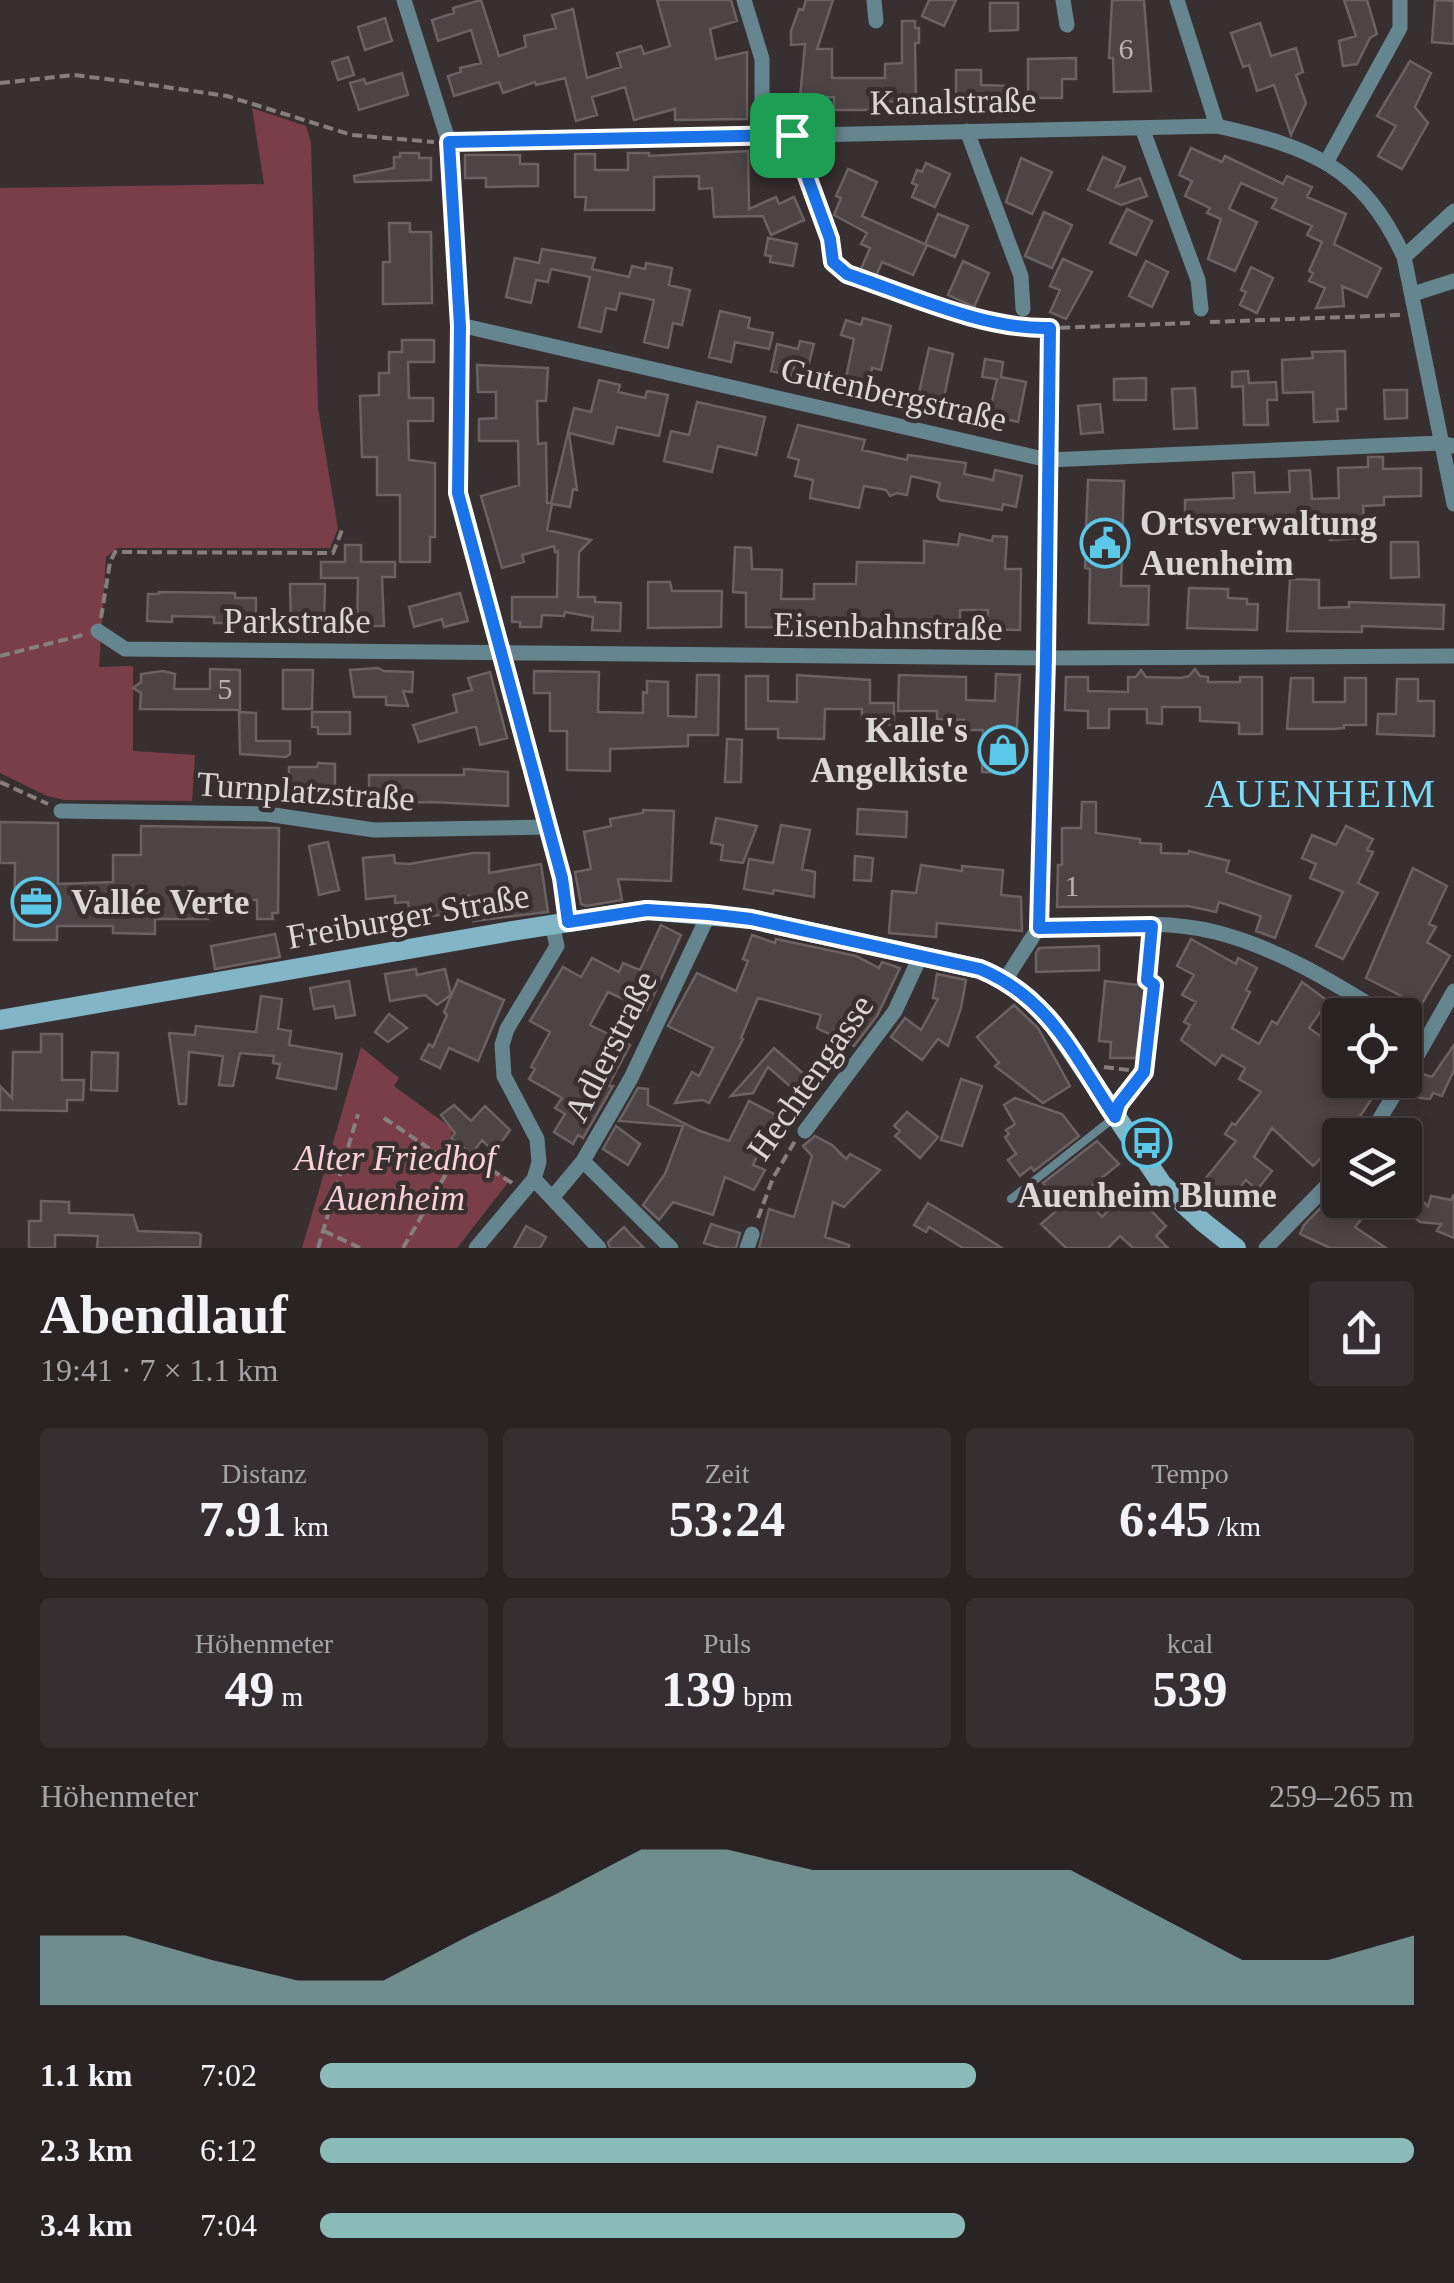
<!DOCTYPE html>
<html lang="de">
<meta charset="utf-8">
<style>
:root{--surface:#2a2324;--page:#362f31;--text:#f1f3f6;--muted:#a5a4a6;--line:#464041;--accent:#8bbbb9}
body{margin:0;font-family:"Times New Roman",serif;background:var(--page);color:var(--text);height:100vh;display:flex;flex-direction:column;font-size:38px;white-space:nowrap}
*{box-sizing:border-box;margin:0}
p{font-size:32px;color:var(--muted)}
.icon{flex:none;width:55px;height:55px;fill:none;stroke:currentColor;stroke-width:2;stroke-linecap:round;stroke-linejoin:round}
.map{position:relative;height:1248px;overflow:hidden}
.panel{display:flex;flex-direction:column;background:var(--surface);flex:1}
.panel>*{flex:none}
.controls{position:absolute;left:1322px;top:998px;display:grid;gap:20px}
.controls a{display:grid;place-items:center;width:100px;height:100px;border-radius:10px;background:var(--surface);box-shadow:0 5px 15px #0003,0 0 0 2px var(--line);font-size:50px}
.pin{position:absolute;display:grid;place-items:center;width:85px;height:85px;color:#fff;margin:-42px;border-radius:20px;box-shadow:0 5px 15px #0006}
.round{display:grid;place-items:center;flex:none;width:105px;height:105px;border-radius:10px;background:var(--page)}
.overview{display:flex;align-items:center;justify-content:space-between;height:170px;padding:0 40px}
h1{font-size:55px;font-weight:700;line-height:75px}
.stats{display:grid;grid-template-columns:repeat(3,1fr);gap:15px;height:170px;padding:10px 40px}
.stats div{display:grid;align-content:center;border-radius:10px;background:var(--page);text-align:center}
.stats b{font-size:50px;font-weight:700}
.stats small{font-size:28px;font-weight:400}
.stats p{font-size:28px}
.chart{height:280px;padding:20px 40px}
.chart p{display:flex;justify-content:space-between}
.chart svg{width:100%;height:180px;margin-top:10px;fill:var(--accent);opacity:.7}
ul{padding:0 40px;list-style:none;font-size:32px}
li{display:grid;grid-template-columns:160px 120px 1fr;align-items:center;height:75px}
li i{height:25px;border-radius:12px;background:var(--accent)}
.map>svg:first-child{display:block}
.green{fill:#7a3e49}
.building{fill:#4d4445;stroke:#6b6263;stroke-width:2.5}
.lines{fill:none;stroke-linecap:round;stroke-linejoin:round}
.path{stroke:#867f80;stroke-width:4;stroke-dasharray:10 5;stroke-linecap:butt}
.lane{stroke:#66868f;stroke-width:8}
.street{stroke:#66868f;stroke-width:15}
.secondary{stroke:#82b5c5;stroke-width:20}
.route-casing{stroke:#fff;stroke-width:20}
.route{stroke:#1a73e8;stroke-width:12}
.labels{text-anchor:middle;stroke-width:9;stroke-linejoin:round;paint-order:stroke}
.number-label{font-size:30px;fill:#b8b2b2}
.street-label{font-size:35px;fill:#dcd7d7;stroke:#382f30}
.poi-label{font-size:35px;font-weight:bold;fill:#dcd7d7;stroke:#382f30;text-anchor:start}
.park-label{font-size:35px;font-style:italic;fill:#fad1d6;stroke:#382f30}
.quarter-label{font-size:40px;letter-spacing:2.5px;fill:#79dbf7;stroke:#382f30}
</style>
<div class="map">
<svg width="1454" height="1248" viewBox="0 0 1454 1248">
<rect width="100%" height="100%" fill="#382f30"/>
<path class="green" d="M252,108L306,126L311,142L318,408L338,529L330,548H117L106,557L99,667L133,666V751L195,755L192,801L65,800L47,796L0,773V188L264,184Z
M361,1047L399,1078L394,1086L453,1129L449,1139L510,1180L457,1248H302Z"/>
<path class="building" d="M481,0L499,56L526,47L524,36L556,28L552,15L573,9L587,78L621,67L617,53L641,46L644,54L670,46L657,0H731L737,21L710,29L716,59L747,52V119L675,120V109L634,120L625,87L592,97L597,115L576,121L565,78L536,85L535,82L503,93L499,82L454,96L448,76L461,72L460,68L481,63L471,30L438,41L432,20L454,13L453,8Z
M806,0H833L817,49H832V78H885V64L902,63V21H915V28H919V43H915L916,101L870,102V110H834V97L800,98L805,44L791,45V31L799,9L803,10Z
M929,0H956L944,26L922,16Z
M1112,0H1144L1151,91L1114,92L1113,58H1109Z
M1344,0H1367L1377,34L1370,38L1357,64L1343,66L1339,41L1356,36Z
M1435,0L1454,1V44L1432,42Z
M990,3H1018V30L990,31Z
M385,18L392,41L365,50L358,27Z
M1260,23L1271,56L1296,48L1303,72L1296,75L1306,103L1291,135L1274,85L1257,91L1249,65L1243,67L1231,33Z
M348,57L354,75L338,80L332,62Z
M1076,58V79H1062V98H1028V59Z
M1410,61L1431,73L1415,107L1428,123L1402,169L1378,156L1396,126L1377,116Z
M956,70H981V85L1008,86L1007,102L956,101Z
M402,73L408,95L359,110L350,83L364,79L366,84Z
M1191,148L1222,162L1225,156L1283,184L1287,176L1312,187L1307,197L1346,214L1334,244L1381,268L1367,297L1342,286L1344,306L1316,308L1325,288L1309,281L1313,273L1309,271L1322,242L1307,235L1312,226L1272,208L1277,199L1241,183L1229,209L1257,222L1235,271L1208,259L1221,219L1207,213L1210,208L1185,196L1192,181L1179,175Z
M748,151L749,209L776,197L779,204L794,197L804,220L771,235L763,216L714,217L712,188L699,189V176L654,177V210H585L586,197H575V154H595V170H628V153H649V156Z
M400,153H419V158H431V180L355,182L354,176L394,168V157H400Z
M465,155H520V164H538V186L486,187V178H465Z
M1103,157L1125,167L1116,187L1140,178L1147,196L1121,205L1088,190Z
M1021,158L1052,172L1032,214L1006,202Z
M926,163L950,174L935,207L912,197L917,185L912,183L917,170L922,172Z
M848,169L877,182L862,216L927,245L913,275L882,262L876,276L861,269L870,248L861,244L867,233L834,215L841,198L836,196Z
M1127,209L1152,221L1136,255L1110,243Z
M1044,212L1072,225L1052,268L1025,256Z
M938,214L968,226L955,257L925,244Z
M389,223H410V232H431L432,303L383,304V262H390Z
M768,238L797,244L793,266L770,262L771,256L765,255Z
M542,249L595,258L592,269L629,277L632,266L645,269L646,263L672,268L669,285L690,290L682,325L673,323L668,348L644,342L654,300L620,293L616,310L606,308L601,332L579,327L590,277L551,269L548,282L536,280L531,303L506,297L515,258L539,263Z
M1063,259L1092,272L1066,319L1050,312L1060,290L1050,286Z
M963,261L989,273L974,307L948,295Z
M1146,261L1168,272L1152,307L1129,296Z
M1251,267L1273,278L1257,313L1240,305L1246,292L1241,290Z
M720,311L750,318L748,328L773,333L769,349L735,342L731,362L709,357Z
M863,318L891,326L881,370L872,368L867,392L844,387L854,339L841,335L846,320L861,325Z
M402,340H434V362H408L409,398H433V421H408L409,460L435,463V537H430V562H400V495H377V457H362L360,396L379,395V373H389V352H402Z
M800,341L814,344L809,363L796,360L792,376L771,371L777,344L798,349Z
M929,348L953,354L943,402L918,397Z
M1345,351L1346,409H1337L1338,421L1314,422L1313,392L1283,393L1282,360L1313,358L1312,352Z
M985,359L1003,362L1001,377L1026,382L1018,422L989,415L997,379L982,377Z
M477,365L548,368L546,401H537L538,444L546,443L547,503H551L574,408L591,412L599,380L620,385L618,392L645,398L647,391L668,395L659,436L617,427L613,444L569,433L577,490L573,489L570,507L552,504L547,530L591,540L579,552L578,597H595V602L621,603L620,631L592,630L593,617L565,612L564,616L542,615L541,627H520V622H512V597H557L558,551L555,552L554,546L522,555L524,562L502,568L481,496L519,485L518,441H479V419L496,418V392H478Z
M1248,371L1249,383L1276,382L1277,400H1267L1268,425H1244L1243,386L1232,387V372Z
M1146,378V400H1114V379Z
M1195,388L1197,428L1174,429L1172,389Z
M1384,390H1407V418L1385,419Z
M697,402L765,417L756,455L718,446L712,472L664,461L671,431L689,435Z
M1100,404L1103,432L1081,434L1078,406Z
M798,425L865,440L862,450L907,460L908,455L966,463L964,474L993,480L995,470L1022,476L1016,507L1003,504L1002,510L940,500L937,496L940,483L911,476L907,495L897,493L890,496L886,490L864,486L859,508L810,498L813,480L795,476L799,460L788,457Z
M1368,457H1383V469L1421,468V496L1384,497V505L1363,506L1365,538L1330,540L1329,525L1254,528V525L1217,526V530L1199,531V523L1185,524V500L1234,498L1233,473L1254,472L1255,493L1290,492L1289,471L1310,470L1312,499L1339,498L1338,468L1368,467Z
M1088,480L1124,481L1121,586H1149L1148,625L1089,623L1090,569L1085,568L1086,543L1090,529L1086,528Z
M960,534L992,541L993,536L1007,537L1005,569H1021L1020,630L987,629L988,610H960V629L746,627V593L733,592L735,547L751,548L752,569L782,570L781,599H814V584H856L857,562L924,563V541L958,545Z
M1391,542H1418L1419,577L1391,578Z
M345,545H361V562H395V577H382L384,626H357L358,578H321V562H345Z
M1290,579L1319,580V608L1349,607V602L1444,605L1443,629L1362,626V632L1287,631Z
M648,582H670L672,591H722L721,627L648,628Z
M290,584H325L324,623H291Z
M1189,588L1228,589V598L1247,599V604H1258L1257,630L1187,628Z
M159,592L235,593V598H256V615L234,614V623H214V617L172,616V622L147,621L148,594H159Z
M460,593L468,621L444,627L442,619L414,627L409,607Z
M378,668L384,671L413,672L412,692L403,691L408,706L386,705V697H354L350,670Z
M210,669L240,670V710L140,709L141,693L133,688L141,682V674L163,671L175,674L174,689H210Z
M1195,669L1200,676L1208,677V682H1240V677H1262V734H1239V723L1200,721V707H1162V724L1147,723V709H1109V728H1088V711L1065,710L1066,677H1088V691L1128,692V677H1136L1141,670L1146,677L1181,678L1189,676Z
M283,670H313L312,709H283Z
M534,671L599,672L598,712L643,713V692L647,693V681L668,682V716L696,717L697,675H719L718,735H688V746L610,749V771L567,770V731H550V693H534Z
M490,672L507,738L480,745L476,727H473L419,742L413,725L457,712L453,695L472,690L468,678Z
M996,674L1020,675L1014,773L982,772L983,730H964V720L937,719V711H898L899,675L966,677V700L995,701Z
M797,675L870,680V703H894V725L879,724V719H862V709H825L824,739L778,738V729H746V676H768V701L797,702Z
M1291,678H1313V702H1345V678H1366V725H1344V728L1334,729H1287Z
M1397,679H1418V701H1434V736L1377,734L1378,714H1396Z
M239,712L256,713V741H290V754L286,757L240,754Z
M312,712H350V734H318V727H312Z
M727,739L742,740L741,782H725Z
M318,763L335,764V793L289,795V767H317Z
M464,769L508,772V806L432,802L369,804V775H464Z
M1082,802H1096V833L1140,839V843L1161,844V853L1188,854L1189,851L1229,861L1226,872L1291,896L1275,938L1256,931L1261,916L1219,902L1216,912L1188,906L1057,907L1058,865H1062V828H1081Z
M858,809L907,812L906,837L857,834Z
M643,810L674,811L671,881L618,879L622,900L586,906L581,904L575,872L591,869L584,832L611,826L610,819L643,813Z
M716,818L757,826L743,863L721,860L723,845L711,843Z
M0,822L58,823V884L113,882V855H141V826L279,828L278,913H272L273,919H257V900H208V919H155V934L113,933V926H57V940H14L15,863H0Z
M781,825L810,830L802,869L815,872L814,897L774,890L773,894L744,889L749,859L773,863Z
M1346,826L1373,839L1367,850L1373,852L1358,883L1378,893L1343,959L1316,946L1343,892L1310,878L1316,864L1302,858L1312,835L1336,845Z
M328,842L339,890L319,895L309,846Z
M473,853H489V873L541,864L548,912L473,921L469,896L440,900L442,915L410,918L408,902L395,903V896L366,899L363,858L394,855L395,863L409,864Z
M855,856L873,858L871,881L854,880Z
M921,865L962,871V866L1003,870L1001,895L1021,897L1022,931L937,923L936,937L889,933L892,891L916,893Z
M1413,868L1447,886L1429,924L1436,927L1427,942L1450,956L1417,1012L1398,1000L1401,996L1366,978Z
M661,925L681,935L647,1010L608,992L590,1025L630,1045L608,1086H613L583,1138L578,1135L573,1144L554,1132L565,1114L555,1108L562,1098L529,1079L535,1069L531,1067L550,1032L530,1021L563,967L581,977L592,958L619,972L623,963L640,970Z
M275,934L280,957L215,969L211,946Z
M752,935L775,943L776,939L856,956L879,968L882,962L900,968L877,1016L854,1046L817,1028L821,1015L758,998L741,1038L743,1039L709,1103L703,1100L675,1103L692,1072L699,1076L713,1048L668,1026L697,973L736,991L748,961L743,959Z
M1191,939L1236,964L1238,958L1257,968L1246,990L1250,992L1232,1028L1259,1044L1272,1021L1277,1024L1302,982L1328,1001L1309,1028L1340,1050V1080H1374L1381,1085L1352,1128L1340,1135V1139L1313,1166L1272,1128L1254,1157L1272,1171L1257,1190L1246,1180L1222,1209L1197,1189L1236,1141L1225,1134L1232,1123L1235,1125L1261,1092L1239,1079L1245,1068L1222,1055L1215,1065L1181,1040L1190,1025L1184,1022L1196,1002L1182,995L1194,975L1177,966Z
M1099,946V970L1036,972V953L1039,948Z
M416,969L417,975L445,969L451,995L437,1005L425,995L390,1001L385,974Z
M937,974L966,980L961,1008L948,1046L938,1039L922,1060L891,1037L905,1018L921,1030L938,999L933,998Z
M458,980L504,1000L478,1061L449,1048L440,1068L421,1059L429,1044L433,1047L447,1015L444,1012Z
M349,981L355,1015L336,1018L334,1006L314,1009L310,988Z
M1105,981L1147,986L1136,1058H1110L1111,1042L1099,1041Z
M261,996L282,999L278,1029L291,1031L289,1045L342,1054L336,1089L277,1078L280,1064L273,1063L274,1056L240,1053L233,1086L219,1085L223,1056L189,1052L186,1104H179L169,1033L195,1035L196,1026L256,1032Z
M1014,1005L1038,1028L1070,1086L1043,1103L995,1066L999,1063L977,1037Z
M389,1014L407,1028L388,1042L375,1032Z
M41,1034H62V1080H84L83,1100H67V1111L0,1110V1086L12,1098L13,1052H41Z
M1454,1045V1070L1442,1096L1433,1093L1430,1099L1410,1097L1420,1073L1432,1077Z
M774,1048L812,1081L800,1095L768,1067L753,1093L731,1096Z
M92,1052L118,1053L117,1091L91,1090Z
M961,1079L982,1086L962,1146L941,1140Z
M638,1088L648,1089V1105L700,1131L729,1141L749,1101L776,1115L753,1165L765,1170L754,1190L725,1177L713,1215L673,1202L659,1220L643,1205L665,1174L683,1126L619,1121Z
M1015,1098L1062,1114L1079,1136L1034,1171L1031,1167L1020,1176L1008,1160L1016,1154L1005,1137L1009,1134L1006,1130L1015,1124L1004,1105Z
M454,1105L471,1121L485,1106L510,1130L494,1152L482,1140L472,1154L451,1138L455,1133L441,1115Z
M907,1112L938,1137L920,1158L895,1136L900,1131L894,1126Z
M616,1126L640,1144L628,1165L603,1149Z
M815,1136L832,1145L846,1159L850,1154L880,1170L844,1207L833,1202L825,1237L849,1245V1248H759L769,1209L794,1217L812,1156L803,1146Z
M1097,1141L1119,1164L1082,1194L1102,1217L1129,1188L1166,1226L1156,1236L1168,1248H1133L1120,1236L1108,1248H1066L1041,1224L1062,1206L1043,1183Z
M1405,1186L1428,1206L1431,1196L1451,1200L1454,1194V1238L1437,1231L1441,1224L1420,1222L1405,1209Z
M1340,1188V1200H1377L1355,1227L1386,1248H1330L1300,1234L1304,1225Z
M41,1201L69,1202V1213L133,1215L138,1231L198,1233L201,1235L200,1247L97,1248L98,1236L62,1235H55V1248H29V1221H41Z
M928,1203L977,1232L1002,1248H963L929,1227L926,1232L914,1225Z
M711,1224L740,1233L736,1248H720L704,1243Z
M526,1226L546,1237L540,1248H514Z
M624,1227L632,1236L644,1248H610L608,1242Z"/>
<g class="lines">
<path class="path" d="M0,83L74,75L131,82L227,96L352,135L434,142
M844,272L977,317L1027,329L1190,323
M1210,322L1400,315
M1049,328L1050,357
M101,618L110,562L115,552L333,553L342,530
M0,656L83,635
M0,782L48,804
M1104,1067L1144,1072
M1125,1096L1144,1072L1154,985L1147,979L1151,941
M384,1118L452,1164
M758,1218L773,1178L795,1141
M324,1231L360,1248
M318,1248L358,1114
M403,1248L460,1150L512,1183"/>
<path class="lane" d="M1011,1199L1115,1117"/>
<path class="street" d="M404,0L449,143L460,325L458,493L562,877L569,922
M744,0L762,59V137
M874,0L876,21
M1063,0L1067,25
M1177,0L1217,126
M1142,128L1198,280L1201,309
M967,131L1021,276L1023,309
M793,135L830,239L833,262
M449,143L1217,126C1310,147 1362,166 1404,257L1454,504
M1327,161L1400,28V0
M1404,257L1454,211
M1413,294L1454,281
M460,325L1048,460L1440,443L1454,446
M98,631L125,649L1046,658L1454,656
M61,811L267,814L374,830L548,827
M1039,927C1096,927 1159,918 1215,932C1276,947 1333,982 1386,1015
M1005,980L1039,927L1051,372
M1405,1027L1424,1039
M1405,1077L1454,991
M805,1131L895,1011L921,955
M1370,1135L1403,1080
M583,1161L671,1248
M534,1179L599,1248
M552,1198L583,1161L631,1078L709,914
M476,1248L534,1179L539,1162L537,1139L504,1076L502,1045L507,1029L557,946L552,924
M747,1248L752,1234
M1266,1248L1340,1172"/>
<path class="secondary" d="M0,1020L512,931L647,910L751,919L980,969C1012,982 1032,999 1054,1025L1162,1184L1203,1222L1236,1248"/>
</g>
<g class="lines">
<g class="route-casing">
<path id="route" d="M792,135L830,239L833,262L847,274C909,295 985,330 1050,328L1046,658L1039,928L1152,926L1147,980L1154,985L1144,1072L1119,1104L1115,1117C1075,1057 1050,998 980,969L751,919L708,914L647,910L568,922L562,878L458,493L460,326L449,142Z"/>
</g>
<use href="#route" class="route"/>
</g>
<defs>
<g id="civic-ring" transform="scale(2.5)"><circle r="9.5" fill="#382f30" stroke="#5ac8e6" stroke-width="1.5"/><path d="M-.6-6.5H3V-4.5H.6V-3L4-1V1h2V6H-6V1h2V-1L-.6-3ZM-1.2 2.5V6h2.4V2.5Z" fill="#5ac8e6"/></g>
<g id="shop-ring" transform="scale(2.5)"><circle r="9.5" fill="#382f30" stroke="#5ac8e6" stroke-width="1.5"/><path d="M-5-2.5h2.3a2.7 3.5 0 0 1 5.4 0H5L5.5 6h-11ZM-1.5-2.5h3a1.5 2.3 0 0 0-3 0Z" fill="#5ac8e6"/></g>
<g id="office-ring" transform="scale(2.5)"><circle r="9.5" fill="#382f30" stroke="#5ac8e6" stroke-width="1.5"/><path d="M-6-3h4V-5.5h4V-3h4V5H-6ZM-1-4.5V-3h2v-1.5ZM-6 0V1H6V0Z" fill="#5ac8e6"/></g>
<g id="bus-ring" transform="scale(2.5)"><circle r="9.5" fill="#382f30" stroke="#5ac8e6" stroke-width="1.5"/><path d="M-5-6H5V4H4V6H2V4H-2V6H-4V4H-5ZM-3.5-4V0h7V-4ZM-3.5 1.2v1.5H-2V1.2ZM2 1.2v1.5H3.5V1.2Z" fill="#5ac8e6"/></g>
</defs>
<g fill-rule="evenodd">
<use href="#civic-ring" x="1105" y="543"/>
<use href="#shop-ring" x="1003" y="750"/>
<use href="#office-ring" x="36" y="902"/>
<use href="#bus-ring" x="1147" y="1143"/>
</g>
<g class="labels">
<g class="number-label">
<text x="1126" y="59">6</text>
<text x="225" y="699">5</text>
<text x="1072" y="896">1</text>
</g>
<g class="street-label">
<text transform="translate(953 101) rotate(-1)" y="12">Kanalstraße</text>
<text transform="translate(894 394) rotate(13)" y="12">Gutenbergstraße</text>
<text x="297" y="633">Parkstraße</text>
<text transform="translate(888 626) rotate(1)" y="12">Eisenbahnstraße</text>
<text transform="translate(306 791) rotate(4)" y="12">Turnplatzstraße</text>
<text transform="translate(408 916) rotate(-10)" y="12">Freiburger Straße</text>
<text transform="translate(610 1046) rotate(-63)" y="12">Adlerstraße</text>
<text transform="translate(810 1077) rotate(-55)" y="12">Hechtengasse</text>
</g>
<g class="poi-label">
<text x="1140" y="535">Ortsverwaltung<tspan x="1140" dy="40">Auenheim</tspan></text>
<text x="968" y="742" text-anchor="end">Kalle's<tspan x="968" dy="40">Angelkiste</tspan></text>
<text x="71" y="914">Vallée Verte</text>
<text x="1147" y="1207" text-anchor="middle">Auenheim Blume</text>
</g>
<g class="park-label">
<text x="395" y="1170">Alter Friedhof<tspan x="395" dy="40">Auenheim</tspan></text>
</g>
<g class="quarter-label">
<text x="1321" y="807">AUENHEIM</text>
</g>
</g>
</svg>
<div class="controls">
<a><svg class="icon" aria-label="locate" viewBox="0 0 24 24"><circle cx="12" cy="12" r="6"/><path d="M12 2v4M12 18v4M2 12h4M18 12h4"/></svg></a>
<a><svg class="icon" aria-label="layers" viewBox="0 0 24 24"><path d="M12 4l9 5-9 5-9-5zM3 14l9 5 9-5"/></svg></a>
</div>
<div class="pin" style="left:792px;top:135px;background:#1e9e55"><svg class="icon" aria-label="arrive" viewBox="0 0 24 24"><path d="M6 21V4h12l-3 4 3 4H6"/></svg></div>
</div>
<section class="panel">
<div class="overview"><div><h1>Abendlauf</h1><p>19:41 · 7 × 1.1 km</p></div><a class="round"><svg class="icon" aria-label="share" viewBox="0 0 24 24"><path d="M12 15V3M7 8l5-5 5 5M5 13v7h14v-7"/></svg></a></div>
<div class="stats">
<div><p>Distanz</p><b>7.91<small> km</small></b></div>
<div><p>Zeit</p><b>53:24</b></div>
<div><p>Tempo</p><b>6:45<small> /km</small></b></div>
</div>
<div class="stats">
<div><p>Höhenmeter</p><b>49<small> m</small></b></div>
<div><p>Puls</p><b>139<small> bpm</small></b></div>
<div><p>kcal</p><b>539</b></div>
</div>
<div class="chart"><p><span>Höhenmeter</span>259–265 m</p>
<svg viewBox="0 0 160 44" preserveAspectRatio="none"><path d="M0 44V27L10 27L20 33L30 38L40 38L50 27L60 17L70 6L80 6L90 11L100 11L110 11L120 11L130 22L140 33L150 33L160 27V44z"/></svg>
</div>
<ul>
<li><b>1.1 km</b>7:02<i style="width:60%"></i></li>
<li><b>2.3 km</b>6:12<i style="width:100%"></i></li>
<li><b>3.4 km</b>7:04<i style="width:59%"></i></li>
</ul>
</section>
